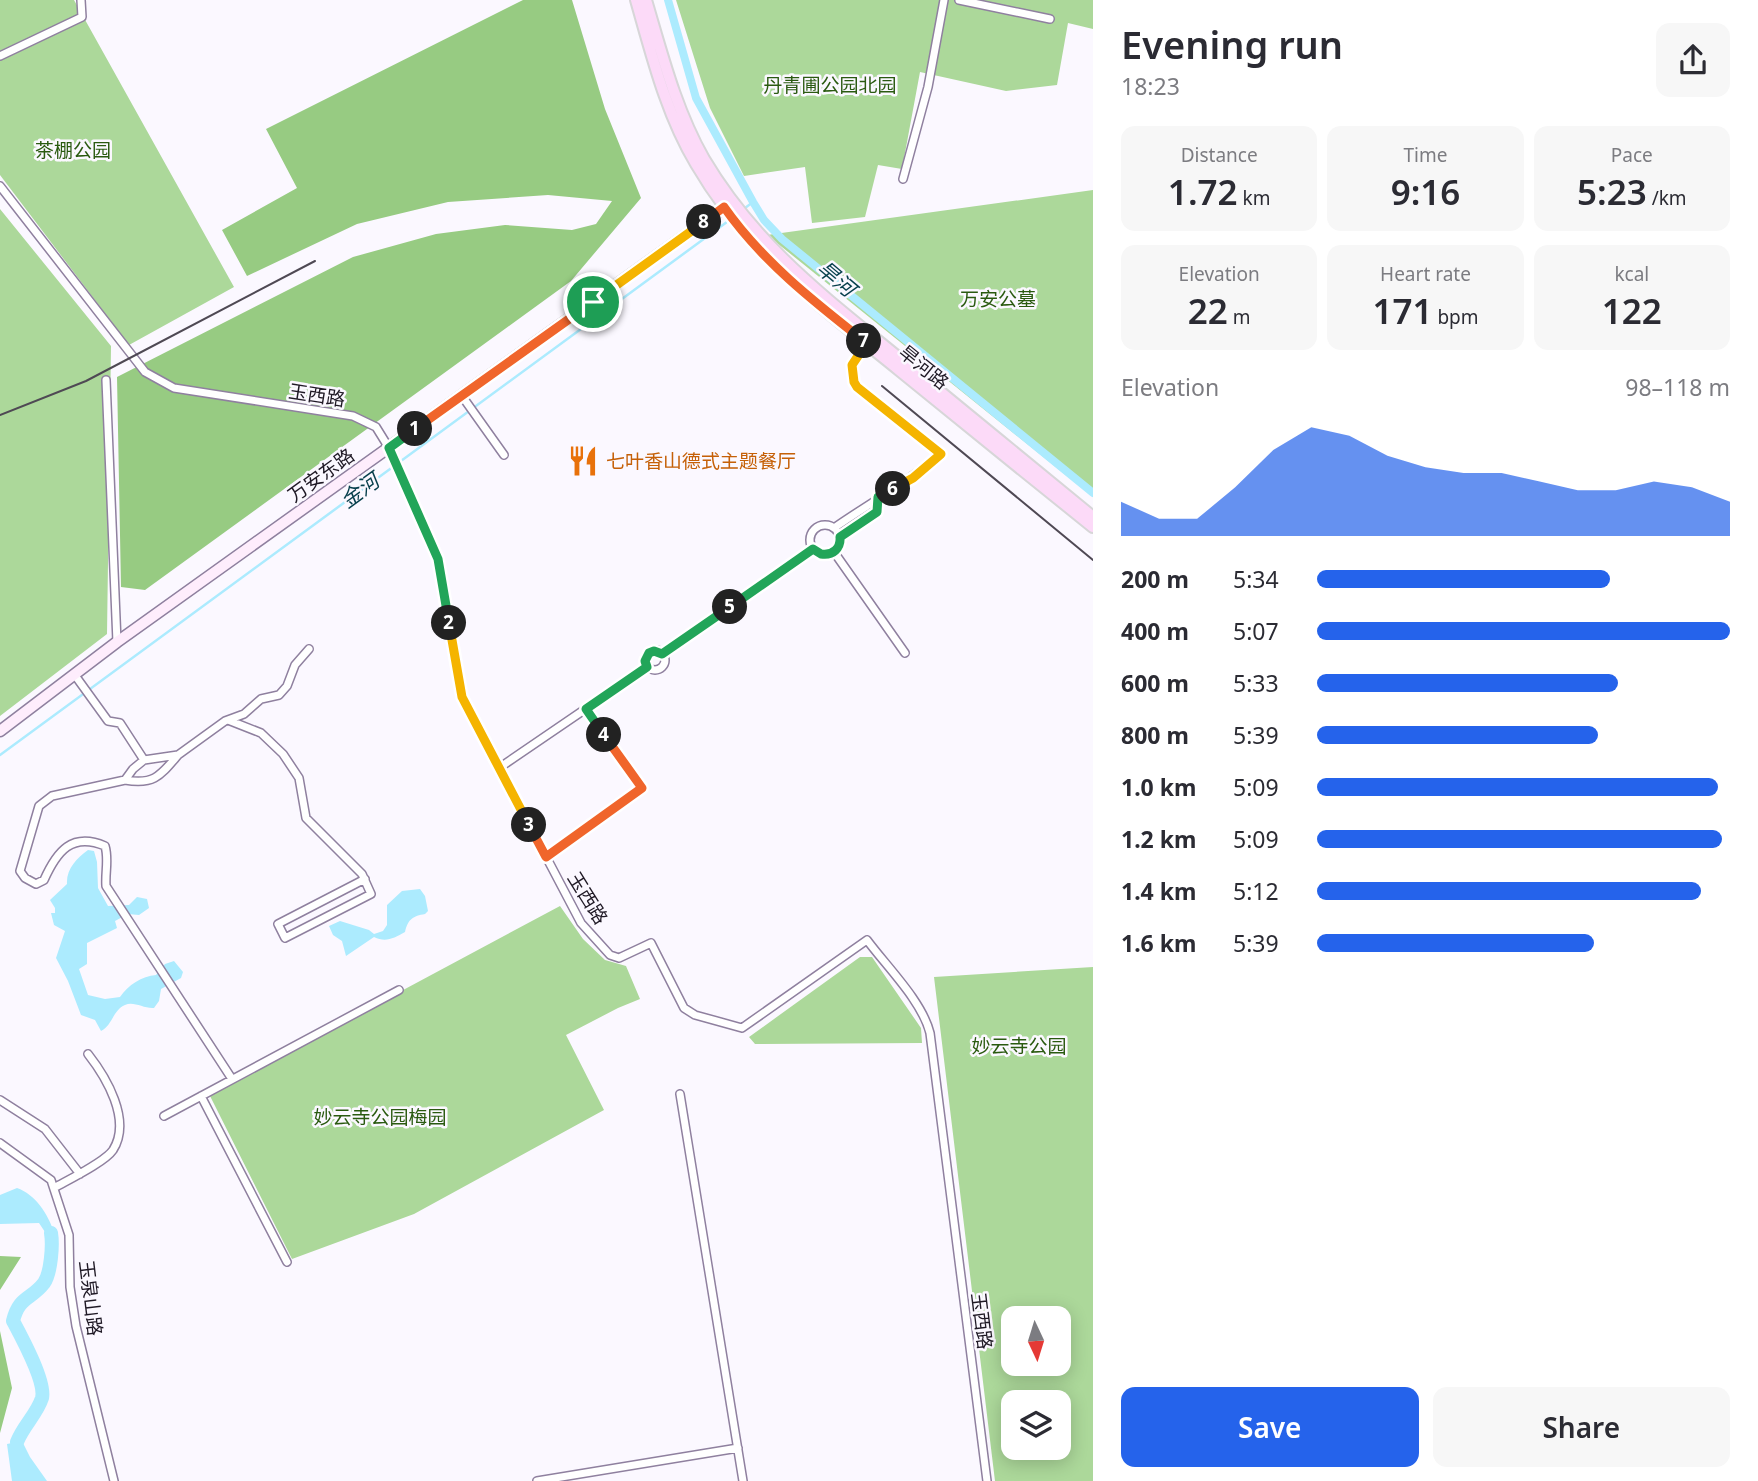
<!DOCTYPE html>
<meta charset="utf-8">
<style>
:root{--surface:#fff;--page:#f7f7f7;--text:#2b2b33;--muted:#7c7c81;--accent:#2563eb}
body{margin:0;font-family:"Noto Sans","Noto Sans SC",sans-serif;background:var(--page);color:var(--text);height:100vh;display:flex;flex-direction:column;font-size:26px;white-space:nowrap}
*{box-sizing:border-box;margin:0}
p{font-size:23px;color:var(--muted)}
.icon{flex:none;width:38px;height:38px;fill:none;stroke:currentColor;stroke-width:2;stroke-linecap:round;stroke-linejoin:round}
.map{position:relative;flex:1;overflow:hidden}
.drawer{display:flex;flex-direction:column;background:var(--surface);width:665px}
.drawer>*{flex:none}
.needle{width:46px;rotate:176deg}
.tools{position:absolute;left:1001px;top:1306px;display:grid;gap:14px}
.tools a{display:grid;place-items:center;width:70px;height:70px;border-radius:14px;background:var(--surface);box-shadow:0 4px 18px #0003;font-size:35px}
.pin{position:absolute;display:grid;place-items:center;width:60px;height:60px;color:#fff;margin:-30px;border:4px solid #fff;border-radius:50%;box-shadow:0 2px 7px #0007}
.km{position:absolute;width:35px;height:35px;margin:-18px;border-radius:50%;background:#222;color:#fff;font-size:19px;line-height:35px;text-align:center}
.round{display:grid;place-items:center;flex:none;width:74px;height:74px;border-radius:14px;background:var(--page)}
.summary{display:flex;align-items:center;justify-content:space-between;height:119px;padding:0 28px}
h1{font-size:38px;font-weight:600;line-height:52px}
.stats{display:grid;grid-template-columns:repeat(3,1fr);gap:10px;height:119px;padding:7px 28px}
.stats div{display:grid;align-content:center;border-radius:14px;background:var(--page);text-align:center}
.stats b{font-size:35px;font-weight:600}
.stats small{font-size:19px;font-weight:400}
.stats p{font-size:19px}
.chart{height:196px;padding:14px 28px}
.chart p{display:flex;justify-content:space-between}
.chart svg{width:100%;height:126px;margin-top:7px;fill:var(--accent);opacity:.7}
.button{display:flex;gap:14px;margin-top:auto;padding:14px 28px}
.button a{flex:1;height:80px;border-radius:14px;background:var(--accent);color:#fff;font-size:28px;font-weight:600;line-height:80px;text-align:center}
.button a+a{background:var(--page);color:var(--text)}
ul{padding:0 28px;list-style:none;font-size:23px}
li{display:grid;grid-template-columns:112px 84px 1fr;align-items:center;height:52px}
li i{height:18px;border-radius:9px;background:var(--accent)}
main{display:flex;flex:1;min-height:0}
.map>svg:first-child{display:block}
.green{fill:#acd89a;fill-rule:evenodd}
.forest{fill:#97cb82}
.water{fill:#acebfe}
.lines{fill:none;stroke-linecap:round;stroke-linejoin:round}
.stream{stroke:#acebfe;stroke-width:2.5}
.canal{stroke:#acebfe;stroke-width:8}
.river{stroke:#acebfe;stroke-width:14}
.street-casing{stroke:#8f809f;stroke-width:10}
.secondary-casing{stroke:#8f809f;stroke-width:13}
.primary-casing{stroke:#d7d6d8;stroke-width:14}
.street{stroke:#fff;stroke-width:7}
.secondary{stroke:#feedfc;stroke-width:10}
.primary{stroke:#fcdaf8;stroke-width:10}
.tram{stroke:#4f4954;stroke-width:2}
.split-1-casing{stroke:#fff;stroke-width:14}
.split-2-casing{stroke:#fff;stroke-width:14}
.split-3-casing{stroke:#fff;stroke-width:14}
.split-4-casing{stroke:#fff;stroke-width:14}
.split-5-casing{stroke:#fff;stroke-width:14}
.split-6-casing{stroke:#fff;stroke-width:14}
.split-7-casing{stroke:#fff;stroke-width:14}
.split-8-casing{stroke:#fff;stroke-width:14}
.split-9-casing{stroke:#fff;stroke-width:14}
.split-1{stroke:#f0652b;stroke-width:9}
.split-2{stroke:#22a559;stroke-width:9}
.split-3{stroke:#f5b400;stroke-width:9}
.split-4{stroke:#f0652b;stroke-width:9}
.split-5{stroke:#22a559;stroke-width:9}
.split-6{stroke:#22a559;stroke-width:9}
.split-7{stroke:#f5b400;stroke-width:9}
.split-8{stroke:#f0652b;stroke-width:9}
.split-9{stroke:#f5b400;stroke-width:9}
.labels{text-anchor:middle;stroke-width:5;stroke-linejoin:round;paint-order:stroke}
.park-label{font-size:19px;fill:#2a5a10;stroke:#fbf8ff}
.street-label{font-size:19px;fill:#1f1925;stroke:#fbf8ff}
.food-label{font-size:19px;fill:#c56008;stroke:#fbf8ff;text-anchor:start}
.water-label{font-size:21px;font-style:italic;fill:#073f4c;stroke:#fbf8ff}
</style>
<main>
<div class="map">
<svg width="1093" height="1481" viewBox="0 0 1093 1481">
<rect width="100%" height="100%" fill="#fbf8ff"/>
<path class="green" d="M0,0H74L234,287L129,345L0,175Z
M676,0H1093V29L1068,23L1057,85L1006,91L920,72L902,169L878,165L865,217L812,223L805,167L744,176L710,108Z
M1093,190V497L767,235Z
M0,209L111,346L107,634L0,716Z
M560,906L583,939L605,960L626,966L640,999L618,1008L566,1035L604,1110L414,1214L292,1259L209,1094Z
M860,957H872L921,1028L922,1043L755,1044L749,1037Z
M1093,967V1481H995L934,977ZM1013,1318H1059V1363H1013ZM1013,1402H1059V1447H1013Z"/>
<path class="forest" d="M523,0H572L605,109L641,198L571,281L145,590L121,587L117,377L353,257L436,234L505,225L572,230L596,224L612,201L548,195L448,202L357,224L247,276L222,230L297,188L266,129Z
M0,1256L21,1257L0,1290Z
M0,1331L12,1388L0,1433Z"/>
<path class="water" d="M88,850L94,851L97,862L98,888L108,906L129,905L137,897L147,899L149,908L139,915L128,914L115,921L117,928L87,943V964L79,969L88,995L105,999L120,997C128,985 142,976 156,975L165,964L174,961L183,972L181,978L161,989L159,1001L154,1008C144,1009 134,1001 125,1005C113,1010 112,1026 101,1031L95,1020L81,1015L68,981L56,958L65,931L54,925L51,913H55V908L50,900L67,884C66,869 77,858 88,850Z
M420,889L425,896L428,911L425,914C413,916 408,919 405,932C394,938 386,943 374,937L346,956L342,941L333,935L329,926L340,921L369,930L374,934L383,931L387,925V905L402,891Z
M17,1188C35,1194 48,1214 54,1232L47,1235L39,1223L0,1224V1195Z
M22,1441L30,1457L47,1481H12L7,1444Z"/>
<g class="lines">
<path class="stream" d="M745,208L753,202
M0,755L731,219"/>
<path class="canal" d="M668,0L696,98L753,202L764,220L782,239L1093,493"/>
<path class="river" d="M17,1442C23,1426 37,1414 42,1398C46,1382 21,1336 13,1321C19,1296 31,1300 44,1283C51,1273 53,1245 51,1233"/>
<g class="street-casing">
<path id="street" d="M959,0L1050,19
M0,56L82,17L81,0
M903,179L928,87L944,0
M0,186L145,372L174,388L353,416L376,427L389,448L438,559L462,697L581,923L610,955L619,958L651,943L684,1008L695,1015L742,1028L867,940C887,967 922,1001 930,1033L987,1481
M106,380L117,642
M462,396L504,455
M810 540a15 15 0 1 1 30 0a15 15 0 1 1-30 0Z
M834,528C870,503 908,482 941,454L857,387L854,382L852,365L866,344
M840,537L877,512L878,497
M834,552L905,653
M645 660a10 10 0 1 1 20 0a10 10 0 1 1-20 0Z
M662,654L813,549
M74,674L108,721L120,723L144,760L133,769L125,780C154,785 160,776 178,755L144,760
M228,720L261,733L283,754L299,778L306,818L362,874L371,894L285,938L278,924L365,879
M178,755L225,721L244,714L261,699L279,695L287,686L295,665L309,649
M499,768L647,667
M125,780L52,796L39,806L20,871L25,878L36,884L44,880C57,851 72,832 105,846C109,859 105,872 106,886L232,1079
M546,857L642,788L586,709
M680,1094L743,1481
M201,1096L287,1262
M0,1100L45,1129L80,1174
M164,1116L399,990
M0,1143L51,1180L69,1235L70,1287L76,1326L114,1481
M54,1188C68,1180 105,1162 113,1150C132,1120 106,1077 88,1054
M537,1481L738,1448"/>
</g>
<g class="secondary-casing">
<path id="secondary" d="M0,731L117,642L729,204"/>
</g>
<g class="primary-casing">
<path id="primary" d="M636,0C652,56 666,114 696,164C749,255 819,305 899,370C964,423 1028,475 1093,527
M646,0C662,54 676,110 704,159C757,248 826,298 904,362C967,414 1030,465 1093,517"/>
</g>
<use href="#street" class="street"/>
<use href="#secondary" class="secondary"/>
<use href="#primary" class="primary"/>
<path class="tram" d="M882,386L1093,560
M0,415L86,381L315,261"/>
</g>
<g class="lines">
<g class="split-1-casing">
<path id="split-1" d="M415,429L593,302"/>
</g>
<g class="split-2-casing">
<path id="split-2" d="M415,429L389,448L438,559L449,623"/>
</g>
<g class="split-3-casing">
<path id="split-3" d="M449,623L462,697L529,825"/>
</g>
<g class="split-4-casing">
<path id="split-4" d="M529,825L546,857L642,788L604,735"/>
</g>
<g class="split-5-casing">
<path id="split-5" d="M604,735L586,709L647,667L645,661L649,653L654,651L662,654L730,607"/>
</g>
<g class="split-6-casing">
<path id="split-6" d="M730,607L813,549L821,554C833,556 841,548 840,537L877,512L878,497L893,489"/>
</g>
<g class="split-7-casing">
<path id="split-7" d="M864,341L866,344L852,365L854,382L857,387L941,454L913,478L893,489"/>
</g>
<g class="split-8-casing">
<path id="split-8" d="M704,222L724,207C762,261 813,301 864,341"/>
</g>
<g class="split-9-casing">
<path id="split-9" d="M593,302L704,222"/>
</g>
<use href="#split-1" class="split-1"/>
<use href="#split-2" class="split-2"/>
<use href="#split-3" class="split-3"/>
<use href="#split-4" class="split-4"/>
<use href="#split-5" class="split-5"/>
<use href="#split-6" class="split-6"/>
<use href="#split-7" class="split-7"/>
<use href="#split-8" class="split-8"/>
<use href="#split-9" class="split-9"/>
</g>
<defs>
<g id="restaurant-bare" transform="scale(2.415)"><path d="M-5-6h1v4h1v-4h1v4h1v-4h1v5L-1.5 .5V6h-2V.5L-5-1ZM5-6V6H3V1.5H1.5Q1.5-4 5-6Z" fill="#e8710a" stroke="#fbf8ff" stroke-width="2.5" paint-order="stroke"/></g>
</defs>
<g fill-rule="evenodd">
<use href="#restaurant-bare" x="583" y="461"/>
</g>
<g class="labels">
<g class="park-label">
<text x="830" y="92">丹青圃公园北园</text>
<text x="73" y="157">茶棚公园</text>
<text x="998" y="306">万安公墓</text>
<text x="1019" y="1053">妙云寺公园</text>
<text x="380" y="1124">妙云寺公园梅园</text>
</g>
<g class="street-label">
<text transform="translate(924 367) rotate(39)" y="7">旱河路</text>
<text transform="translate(317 395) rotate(9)" y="7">玉西路</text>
<text transform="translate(321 475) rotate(-36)" y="7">万安东路</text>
<text transform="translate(588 898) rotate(58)" y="7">玉西路</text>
<text transform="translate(91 1298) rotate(83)" y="7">玉泉山路</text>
<text transform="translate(982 1321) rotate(83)" y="7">玉西路</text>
</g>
<g class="food-label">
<text x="606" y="468">七叶香山德式主题餐厅</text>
</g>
<g class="water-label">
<text transform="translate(836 279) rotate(40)" y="7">旱河</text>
<text transform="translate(360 491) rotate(-36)" y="7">金河</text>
</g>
</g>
</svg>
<div class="tools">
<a><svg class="needle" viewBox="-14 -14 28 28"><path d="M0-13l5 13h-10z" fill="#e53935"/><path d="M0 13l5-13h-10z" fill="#7c7c81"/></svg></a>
<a><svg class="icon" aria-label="layers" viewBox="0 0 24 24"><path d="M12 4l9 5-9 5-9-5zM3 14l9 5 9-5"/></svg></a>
</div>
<div class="pin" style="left:593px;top:302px;background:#1e9e55"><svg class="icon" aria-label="arrive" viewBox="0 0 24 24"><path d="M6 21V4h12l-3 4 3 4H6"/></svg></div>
<b class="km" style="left:415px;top:429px">1</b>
<b class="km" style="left:449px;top:623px">2</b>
<b class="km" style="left:529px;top:825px">3</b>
<b class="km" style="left:604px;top:735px">4</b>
<b class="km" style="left:730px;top:607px">5</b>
<b class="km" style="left:893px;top:489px">6</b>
<b class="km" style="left:864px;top:341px">7</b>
<b class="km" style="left:704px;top:222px">8</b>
</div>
<section class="drawer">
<div class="summary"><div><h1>Evening run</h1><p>18:23</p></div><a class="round"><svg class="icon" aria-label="share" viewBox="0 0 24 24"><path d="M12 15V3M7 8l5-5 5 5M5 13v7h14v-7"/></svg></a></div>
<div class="stats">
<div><p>Distance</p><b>1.72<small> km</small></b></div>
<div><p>Time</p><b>9:16</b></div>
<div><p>Pace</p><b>5:23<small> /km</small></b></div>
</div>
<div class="stats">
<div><p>Elevation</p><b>22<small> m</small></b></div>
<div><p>Heart rate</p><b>171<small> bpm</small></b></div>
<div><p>kcal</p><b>122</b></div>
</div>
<div class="chart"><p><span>Elevation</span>98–118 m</p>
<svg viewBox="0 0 160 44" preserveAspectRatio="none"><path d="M0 44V32L10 38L20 38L30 27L40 14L50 6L60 9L70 16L80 20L90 22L100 22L110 25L120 28L130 28L140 25L150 27L160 32V44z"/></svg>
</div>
<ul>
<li><b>200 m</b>5:34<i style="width:71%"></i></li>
<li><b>400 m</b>5:07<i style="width:100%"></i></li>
<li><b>600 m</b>5:33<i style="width:73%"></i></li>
<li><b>800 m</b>5:39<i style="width:68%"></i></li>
<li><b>1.0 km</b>5:09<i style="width:97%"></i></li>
<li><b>1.2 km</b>5:09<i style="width:98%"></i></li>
<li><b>1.4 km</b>5:12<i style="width:93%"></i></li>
<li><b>1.6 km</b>5:39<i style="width:67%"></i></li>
</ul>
<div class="button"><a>Save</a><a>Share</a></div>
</section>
</main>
